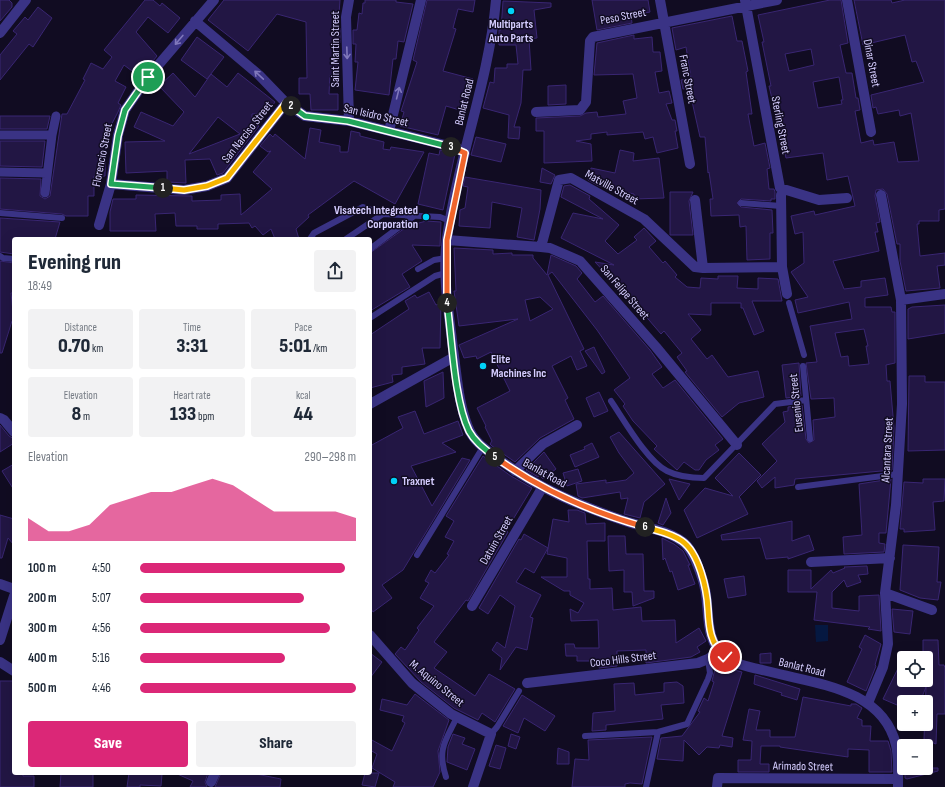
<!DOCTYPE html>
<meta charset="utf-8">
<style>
:root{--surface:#fff;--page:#f2f2f3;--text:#1f2937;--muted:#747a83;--accent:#db2777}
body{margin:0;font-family:"Sofia Sans Condensed",sans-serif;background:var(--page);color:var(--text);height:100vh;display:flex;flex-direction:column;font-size:15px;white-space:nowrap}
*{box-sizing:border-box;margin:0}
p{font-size:13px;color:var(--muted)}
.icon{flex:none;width:22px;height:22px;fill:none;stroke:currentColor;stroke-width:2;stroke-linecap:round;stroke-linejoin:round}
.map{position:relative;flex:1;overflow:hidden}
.panel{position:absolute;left:12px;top:237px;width:360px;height:538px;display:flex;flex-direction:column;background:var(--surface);border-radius:4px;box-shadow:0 4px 16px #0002}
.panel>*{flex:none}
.fabs{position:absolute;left:897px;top:651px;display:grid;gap:8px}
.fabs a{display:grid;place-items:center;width:36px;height:36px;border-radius:4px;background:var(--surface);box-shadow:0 4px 16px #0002;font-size:20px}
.pin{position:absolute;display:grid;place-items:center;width:34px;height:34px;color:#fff;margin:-17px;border:2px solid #fff;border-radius:50%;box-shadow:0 1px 4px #0007}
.km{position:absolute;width:20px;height:20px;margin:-10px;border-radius:50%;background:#222;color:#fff;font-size:11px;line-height:20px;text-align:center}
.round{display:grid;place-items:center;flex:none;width:42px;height:42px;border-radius:4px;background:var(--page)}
.headline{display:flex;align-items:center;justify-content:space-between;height:68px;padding:0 16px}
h1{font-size:22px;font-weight:800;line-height:30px}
.stats{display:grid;grid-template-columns:repeat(3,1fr);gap:6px;height:68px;padding:4px 16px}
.stats div{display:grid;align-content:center;border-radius:4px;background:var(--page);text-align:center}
.stats b{font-size:20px;font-weight:800}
.stats small{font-size:11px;font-weight:400}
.stats p{font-size:11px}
.chart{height:112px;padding:8px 16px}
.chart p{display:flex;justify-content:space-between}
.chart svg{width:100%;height:72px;margin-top:4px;fill:var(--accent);opacity:.7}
.cta{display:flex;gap:8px;margin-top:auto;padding:8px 16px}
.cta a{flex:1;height:46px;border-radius:4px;background:var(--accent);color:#fff;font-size:16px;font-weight:800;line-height:46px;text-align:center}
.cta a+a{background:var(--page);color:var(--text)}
ul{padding:0 16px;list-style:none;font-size:13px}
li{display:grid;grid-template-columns:64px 48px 1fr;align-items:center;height:30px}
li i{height:10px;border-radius:5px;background:var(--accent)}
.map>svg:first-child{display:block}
.water{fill:#051841}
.building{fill:#221644;stroke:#392672;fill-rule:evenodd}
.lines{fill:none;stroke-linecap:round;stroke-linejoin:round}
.service{stroke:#3a3385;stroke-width:6}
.pedestrian{stroke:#3a3385;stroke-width:9}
.minor{stroke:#3a3385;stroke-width:10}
.tertiary{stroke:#3a3385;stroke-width:10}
.oneway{stroke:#8078bc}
.split-1-casing{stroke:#fff;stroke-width:8}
.split-2-casing{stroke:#fff;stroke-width:8}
.split-3-casing{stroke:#fff;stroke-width:8}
.split-4-casing{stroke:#fff;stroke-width:8}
.split-5-casing{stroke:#fff;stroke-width:8}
.split-6-casing{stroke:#fff;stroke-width:8}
.split-7-casing{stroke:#fff;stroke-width:8}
.split-1{stroke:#22a559;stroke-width:5}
.split-2{stroke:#f5b400;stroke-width:5}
.split-3{stroke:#22a559;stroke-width:5}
.split-4{stroke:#f0652b;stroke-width:5}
.split-5{stroke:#22a559;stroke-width:5}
.split-6{stroke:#f0652b;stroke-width:5}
.split-7{stroke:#f5b400;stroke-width:5}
.poi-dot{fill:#00d2f8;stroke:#110c22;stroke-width:1.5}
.labels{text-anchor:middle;stroke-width:3;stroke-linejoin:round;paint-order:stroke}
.street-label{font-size:12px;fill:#d5cdff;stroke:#110c22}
.poi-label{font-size:12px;font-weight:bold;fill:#d5cdff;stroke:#110c22;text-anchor:start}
</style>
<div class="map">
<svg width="945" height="787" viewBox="0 0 945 787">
<rect width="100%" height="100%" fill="#110c22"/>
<path class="water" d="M828,625V641L816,642L815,625Z"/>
<path class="building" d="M0,0H9L12,3V7L0,21Z
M145,0H153L160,6L162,3L180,18L168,33L148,17L136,32L157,56L140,77L124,65L115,81L126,87L118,103L121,105L118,112L106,135L105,176H94V196H88V216H66L62,214L0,209V178L41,179L40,196L45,199L50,196L62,114H67L85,80L83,79L91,63L103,69L112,57L104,50Z
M224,0H340L338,28H340V43H337L338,75H330L329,94H338V110H311L310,94H299V78H307L306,22L277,14L248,51L208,20Z
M365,0H396V2L413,4L404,42L398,41L396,59H393L389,95L355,90L358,62H355L356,44H353V30H357L359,13L362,14L363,3H365Z
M427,0H475L473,12L458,9L453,28L456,29L443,71L473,79L463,111L446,106L438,135L400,126L404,112L401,111L417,62L413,60Z
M592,0H648L650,12L631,16L632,23L597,30Z
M830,0H841L848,43L840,45L846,73H852L856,98H858L860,110L855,111L861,143L873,140L874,145L894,142L898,162L919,161L911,113L900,116L899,110L878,114L876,107L873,108L871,95L924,82L916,61L912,62L905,35L863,45L854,0H891L892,3L905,0H945V209L939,210V221H919V224H917L920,256L945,253V265L937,266L940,288L906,291L900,261V244H897L887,194L883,189L876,190L875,196L880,222L876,223L878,232H875L879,251L833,261L844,289L861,287V281L885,278L888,295L865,298V307H891L892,312H895V363L886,365L887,381H890L894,428L892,470L795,479L794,485L775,488V477L762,488L757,481L777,461L762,444L785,422L783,412L788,411V407L802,405L806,439L809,443L814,440L813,420L835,417L834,398L811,399L806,363L817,362L810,326L852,319L849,302L798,313L795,300L808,297L791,272L804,263L803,232L795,234L791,216L814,211L815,215L855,206L848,176L827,180L823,153L786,158L769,86H771L762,42H764L758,15ZM811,49L814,65L789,71L785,54ZM839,77L843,100H841L842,104L818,108L813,82ZM864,329L868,346H866L869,364L849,366L848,356L841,357L835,333Z
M503,1L551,3V7L534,10L537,38L529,39L531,70H523L521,103L514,127H520L519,139L508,138L509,115L483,108L490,82L494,83L495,68H507V64H518L516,45H499V30H501Z
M38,7L52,18L33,47L29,44L0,80V55L17,34L13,31L25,17L28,20Z
M732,16L737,41H742L748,71L746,72L752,114H748L754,146L765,143L770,168L767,169L769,189H774L775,192V199H771V201L741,199L737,203L741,207L772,210L773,233H770V259L747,260L746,226L740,227L739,215L711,216L710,199H713L709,172L708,173L705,137H700L689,88L683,89L681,80L691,78L686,47L676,50L672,28Z
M634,35V39L652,37L653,52H660L662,71L655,72L659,93L669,91L672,103L666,104L672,120H675L677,131H675L678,148L657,153L653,137L645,139L643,132L607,135V132L591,134V139L576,141L591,144L592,161L544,163V131H536V118L580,116L586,113L597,112L598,117L626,114L623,101L637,98L633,74L594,75L597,43Z
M197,37L224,57L207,79L181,60Z
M173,73L195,97L211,74L227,87L238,73L275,102L267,113L252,114V118L262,120L258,125L259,126L223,173L217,175L210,159L185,160L186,183L167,182V171L126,173L125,142L165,141L134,127L141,112L173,126L184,112L159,86ZM218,117L240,134L189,154Z
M566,85V104L548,105V86Z
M0,116H50L47,129H0Z
M310,128L321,130L319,142L340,146V152H348L351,131L360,133V136L384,142L383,149L390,150L391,147L424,152L395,204L354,181L308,215L309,217L296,229L299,239H275L271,229L263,235L255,226L252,228L249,223L218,224V229H197V226H176L175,213L155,214L156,231H110V212L113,199H136V195L192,196V201L221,200V195L240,194L241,215L272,189L253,172L271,151L268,152L260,146L270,134L273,137L275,134L305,159Z
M476,137L506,144L501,162L471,155Z
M0,141H45L42,167L0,166Z
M440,150L455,154L443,210L418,204L429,153L439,155Z
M620,150L634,153L633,161L659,158L664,198L634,199V194L599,186L588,180L591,168L615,173Z
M542,168L555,175L551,184L540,182Z
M465,177L541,190L540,209L534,240L517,237L522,208L492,202L490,228L459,226L460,210L465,208L468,187L463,186Z
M570,185L590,196L589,199L619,225L605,241L618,254L637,240L634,237L644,228L656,241L649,247L663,263L665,261L677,275L675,277L687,287L700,288L701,278L718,279V276H738L737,288L758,289V278L778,279L782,301H752L764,331L754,335L743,308H741V303H711V315L688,314L701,330L691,339L707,359L712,355L728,377L758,371L764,397L739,403L722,417L685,372L687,371L677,357L682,353L664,331L661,334L612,277L610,278L595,262L614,265L561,238L573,213L603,219L561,197L564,186Z
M670,192H693L689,201L693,235H670Z
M0,218L60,222L55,239H14V254L0,252Z
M426,221L441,222L440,246L412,245L422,261L402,274L410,287L370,311V253L412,223V225Z
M454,248L493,250V254L512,253V255H533V258L547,275L551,255L576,266L582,273L577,279L595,302L603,296L650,350L662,367L652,374L663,388L675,380L723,439L715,445L719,450L706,460L699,470H695L684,462L677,470L654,449L657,446L633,421L623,406L625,404L614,390L630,378L597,330L552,272L548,275L584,349L580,351L587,366L577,370L571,356L552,366L568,398L565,400L574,419L540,438L515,462L492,446L490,444L492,441L485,427L486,426L477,408L510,391L491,352L477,359L476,356L464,358L459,345L518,319L459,326L454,291H456ZM540,297L553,309L530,321L525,300Z
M0,261L14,263V293H11L14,321H12L2,353H0Z
M429,292L436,305L441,303L440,348H422L425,364L402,367V374L392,375L393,382L370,388V335L409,309L405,301L415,295L417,298Z
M945,305V333L908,339V309L912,307Z
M594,347L605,372L602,374L585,351Z
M799,363L801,396L786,398L782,365Z
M443,372L444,398L426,407L424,381Z
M909,376H925V382H945V450L908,451Z
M599,392L608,411L594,417L586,398Z
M415,411L424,434L458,421L463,435L442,443L456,452L411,466L432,506L462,458L470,460L403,570L382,585L392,598L373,612L370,607V446L403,428L398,417Z
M0,425L9,436L14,439V443L0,452Z
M619,432L665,484L644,502L640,518L624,514L628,498L621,499L620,492L582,498L578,496L576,484L606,480V483L626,480L634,473L619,453L610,437Z
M592,443L599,457L575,467L570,455L585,449L584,447Z
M544,452L556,469L543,479L539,475L538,477L526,470Z
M739,453L761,475L739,497L740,498L748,514L697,538L684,510L705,488L733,496L715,478Z
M483,456L511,476L532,488L506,531L508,532L468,601L466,600L434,642L447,652L434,668L475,696L489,674L515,689L495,722L482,713L478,720L454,708L421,682L395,654L401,647L405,650L419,630L417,628L434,606L420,598L429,583L425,581L431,570L435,573L449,555L447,554L454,541L445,537L454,521L446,516Z
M14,464V490L2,471Z
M578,469L582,481L567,486L563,473Z
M669,479L690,484L679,500Z
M891,479L886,533H879V543L885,544L884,552L844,554L843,537L862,535L859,484Z
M923,479H945L944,501L933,502L935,530L904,532V529H900L904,482L923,483Z
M666,498L671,513L663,525L658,523Z
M568,510H577L585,513L586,524L605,523V541H587L588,579H590V589L612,588L613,610L641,607L642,621L675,620L676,643L699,628L706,641L697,647L700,652L691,657L646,663V650L617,651V666L599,668V661H577V656H566L565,644H574L575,648H599L598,620L571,621L570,609L578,613L584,603L570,595V591H564L541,577H567V558L547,554L553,519L569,522Z
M0,515L14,519V545L8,538L2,558H0Z
M792,521V541L809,535L814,550L788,559V557L766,559L760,538L722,540L721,535Z
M524,534L548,548L534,573L525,568L516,582L541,595L530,617L533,618L527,650L516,647L500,670L502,658L492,650L497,642L505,648L515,606L500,595L488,614L479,608L519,539L521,540Z
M608,536H625L626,554H643L644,591H654V598L633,606L632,592H624V570L609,571Z
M662,538L674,544L683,551L690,565H688L695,584L678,590L672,571L670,572L665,558L663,560Z
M903,545L939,547L937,582H941L938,600L920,598L900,590Z
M867,566L868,574L858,575L861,582L847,587L844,580L832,592V608L859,611V596L879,595L881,631L868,629L870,627L814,620L817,592H788V570H811V589L831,570L833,573L845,568L844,567Z
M744,576L746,595L728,598L724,579Z
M892,609L913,611L910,634L894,632Z
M865,635L881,644L875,665L876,666L866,691L847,682L862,649L859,647Z
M923,640H938L939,665H944L945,668V714H937L936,744L924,739L926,687L920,702H904V708L883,699L904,656V680H927L926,658H923Z
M370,653L382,662L370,678Z
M771,653V663H760V654Z
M716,665L742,672L722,736L733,738L732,747L720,745L719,748L707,747L699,755L684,740L683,761L657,759L661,738L682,736L700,712L698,711L704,698L708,701L714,682L712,681Z
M755,675L800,689L797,700L781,695L782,693L754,684Z
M0,681H14V773H23V776H34V787H0Z
M677,682L683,686L684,703L661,705L663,719L606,725V730L592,731L593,713L615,711L614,684L634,683L635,695L664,692V683Z
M415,694L449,720L438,751L440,772L433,787H393L395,782L372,768L377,754L370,750V739L392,751L405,723L402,721L404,716L380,710L382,699L407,705Z
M522,695L555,716L545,731L524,718L518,733L503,726Z
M803,697L851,706V704H856L862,708L857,718L862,720V726H871L870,741H888L891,751L892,772H869V750L848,749V757L780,747V746H761L760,764H769V772H738V760H751L752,741L743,740L749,709L760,711L756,730H770V737H795Z
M453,734L465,738L462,744L475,749L467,770L447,762L448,747Z
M511,734L520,737L516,749L508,746Z
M652,737L642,784L630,783L625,784V787H572L575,759L589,760L588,740Z
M496,745L506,748L500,769L489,766Z
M558,748L569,752V764H557Z
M905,768H938V771L907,779L905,778Z
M61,773H93V787H60Z
M129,773L162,774L161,786L140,785V787H127Z
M175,773H208L205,782L207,787H190L193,781Z
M221,773H251L281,779L280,787H215Z
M365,773H379L375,787L362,785Z"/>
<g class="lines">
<path class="service" d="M741,203L781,206
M0,213L62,218
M310,239L314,233L363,207L383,214L440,217L450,221
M346,239L383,214
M370,249L414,216
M0,256L3,258L14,259
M418,269L434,260L446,258
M789,303L804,355
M370,318L435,276L446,273
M803,366L810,439
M611,401C624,420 647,461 667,471C677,476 693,478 704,478L775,404L806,400
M798,487L898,474
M417,555L483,447
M491,734L497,727L519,691
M585,736L658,732L687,724L708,679L710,673L708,659
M446,777C437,749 445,742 457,717
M646,787L658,732"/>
<path class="pedestrian" d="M0,135H52
M0,172L47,173
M45,193L52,135L56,116"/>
<path class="minor" d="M660,0L690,164
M745,0L780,188L819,200L847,198
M847,0L871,132
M195,21L259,75L286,103L305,116L349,121L457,148L465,153
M0,33L26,0
M536,112L580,110L586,102L590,41L593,37L777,0
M349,121L346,17L349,0
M389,131L421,0
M111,184L184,190L207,186L227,178L286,103
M781,195L782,267L787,294
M695,200L703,268
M99,225L111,184L118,135L125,110L148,77L214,0
M447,240L541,247L550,248L580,261L656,347L737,445
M541,247L559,180L571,178L644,219L695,267L703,268L782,267
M901,300L945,294
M370,404L454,357
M0,418L4,420L14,432
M515,471L543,444L577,425
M811,562L890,558
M0,584L14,589
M885,593L932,610
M472,606L542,488
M370,635L412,683L451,714L491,734L473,787
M0,640L14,596
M0,662L14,671
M527,683L698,663L708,659L719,651
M868,703L883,667L888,644L885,593L896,505L902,404L901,300L881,195
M211,782L215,773
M717,787L718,778L898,779"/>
<path class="tertiary" d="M496,0C489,81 458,158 447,238C442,275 449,313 453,349C457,375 458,402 468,427C473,441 485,449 496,457C537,488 580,506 628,522C647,528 667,530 683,542C689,546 691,552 695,559C699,569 703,578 705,589C710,612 704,642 726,657C738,666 756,668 771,672C817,684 883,689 896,745C899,758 898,773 898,787"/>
</g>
<defs><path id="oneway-shaft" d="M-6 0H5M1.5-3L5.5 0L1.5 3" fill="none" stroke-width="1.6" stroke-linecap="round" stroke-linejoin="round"/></defs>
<g class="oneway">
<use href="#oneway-shaft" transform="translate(179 40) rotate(130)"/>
<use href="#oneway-shaft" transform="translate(347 53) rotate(88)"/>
<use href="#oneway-shaft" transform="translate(259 75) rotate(-137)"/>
<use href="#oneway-shaft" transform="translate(398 93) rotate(-76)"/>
</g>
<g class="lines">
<g class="split-1-casing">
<path id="split-1" d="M148,77L125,110L118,136L111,184L163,188"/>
</g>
<g class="split-2-casing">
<path id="split-2" d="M163,188L184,190L207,186L227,178L286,103L291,106"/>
</g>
<g class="split-3-casing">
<path id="split-3" d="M291,106L305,116L348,121L451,147"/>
</g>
<g class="split-4-casing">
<path id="split-4" d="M447,303V240L465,153L451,147"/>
</g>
<g class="split-5-casing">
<path id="split-5" d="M447,303C452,338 454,400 469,431C475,442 485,449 495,457"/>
</g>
<g class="split-6-casing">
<path id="split-6" d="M495,457C541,490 591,512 645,527"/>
</g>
<g class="split-7-casing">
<path id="split-7" d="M645,527C658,531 671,533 682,541C699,553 707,589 708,609C709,628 710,643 725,657"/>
</g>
<use href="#split-1" class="split-1"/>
<use href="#split-2" class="split-2"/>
<use href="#split-3" class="split-3"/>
<use href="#split-4" class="split-4"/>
<use href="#split-5" class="split-5"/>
<use href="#split-6" class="split-6"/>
<use href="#split-7" class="split-7"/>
</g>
<g class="poi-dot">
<circle cx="511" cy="11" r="4"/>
<circle cx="426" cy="217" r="4"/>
<circle cx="483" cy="366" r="4"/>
<circle cx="394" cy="481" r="4"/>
</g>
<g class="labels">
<g class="street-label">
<text transform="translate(623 16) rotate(-11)" y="4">Peso Street</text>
<text transform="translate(335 49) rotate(-90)" y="4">Saint Martin Street</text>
<text transform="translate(872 63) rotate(79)" y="4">Dinar Street</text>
<text transform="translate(688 79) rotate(79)" y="4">Franc Street</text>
<text transform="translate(464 102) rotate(-76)" y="4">Banlat Road</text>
<text transform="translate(376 115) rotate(13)" y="4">San Isidro Street</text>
<text transform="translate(781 125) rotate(79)" y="4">Sterling Street</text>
<text transform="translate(247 132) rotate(-52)" y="4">San Narciso Street</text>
<text transform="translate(102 155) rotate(-79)" y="4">Florencio Street</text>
<text transform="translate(612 187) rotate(29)" y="4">Matville Street</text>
<text transform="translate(625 292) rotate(49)" y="4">San Felipe Street</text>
<text transform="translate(796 403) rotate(-96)" y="4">Eusenio Street</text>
<text transform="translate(887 450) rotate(-87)" y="4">Alcantara Street</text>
<text transform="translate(545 473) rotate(29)" y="4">Banlat Road</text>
<text transform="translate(496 540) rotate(-60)" y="4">Datuin Street</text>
<text transform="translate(623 659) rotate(-7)" y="4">Coco Hills Street</text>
<text transform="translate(802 667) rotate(14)" y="4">Banlat Road</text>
<text transform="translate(437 683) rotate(39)" y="4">M. Aquino Street</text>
<text transform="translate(803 766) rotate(1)" y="4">Arimado Street</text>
</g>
<g class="poi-label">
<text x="511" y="28" text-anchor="middle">Multiparts<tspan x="511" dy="14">Auto Parts</tspan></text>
<text x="418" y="214" text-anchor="end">Visatech Integrated<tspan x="418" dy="14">Corporation</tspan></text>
<text x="491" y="363">Elite<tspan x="491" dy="14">Machines Inc</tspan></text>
<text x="402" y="485">Traxnet</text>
</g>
</g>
</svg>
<div class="fabs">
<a><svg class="icon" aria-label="locate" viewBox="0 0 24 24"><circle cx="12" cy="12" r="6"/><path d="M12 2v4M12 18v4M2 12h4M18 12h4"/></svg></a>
<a>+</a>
<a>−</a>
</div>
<div class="pin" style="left:148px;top:77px;background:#1e9e55"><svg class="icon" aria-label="arrive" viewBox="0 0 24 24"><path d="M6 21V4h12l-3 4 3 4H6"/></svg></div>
<div class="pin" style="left:725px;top:657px;background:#d93025"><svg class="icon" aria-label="check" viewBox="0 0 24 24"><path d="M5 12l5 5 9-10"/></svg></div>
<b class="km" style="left:163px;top:188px">1</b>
<b class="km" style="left:291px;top:106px">2</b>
<b class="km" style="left:451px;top:147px">3</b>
<b class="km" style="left:447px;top:303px">4</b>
<b class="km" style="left:495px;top:457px">5</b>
<b class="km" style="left:645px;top:527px">6</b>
<section class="panel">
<div class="headline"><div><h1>Evening run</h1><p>18:49</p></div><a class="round"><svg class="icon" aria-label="share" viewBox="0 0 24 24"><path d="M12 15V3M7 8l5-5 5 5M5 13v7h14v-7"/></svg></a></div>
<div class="stats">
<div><p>Distance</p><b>0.70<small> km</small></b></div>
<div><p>Time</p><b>3:31</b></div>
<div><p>Pace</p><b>5:01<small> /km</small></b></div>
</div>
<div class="stats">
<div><p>Elevation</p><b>8<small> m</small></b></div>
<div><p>Heart rate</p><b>133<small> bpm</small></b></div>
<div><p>kcal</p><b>44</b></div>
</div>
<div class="chart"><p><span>Elevation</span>290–298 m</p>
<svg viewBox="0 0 160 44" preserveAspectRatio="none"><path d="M0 44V30L10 38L20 38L30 34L40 22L50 18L60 14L70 14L80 10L90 6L100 10L110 18L120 26L130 26L140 26L150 26L160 30V44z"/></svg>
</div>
<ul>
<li><b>100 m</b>4:50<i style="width:95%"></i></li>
<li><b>200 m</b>5:07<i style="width:76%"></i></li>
<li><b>300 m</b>4:56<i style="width:88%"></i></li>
<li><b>400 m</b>5:16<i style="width:67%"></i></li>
<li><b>500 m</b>4:46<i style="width:100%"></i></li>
</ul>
<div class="cta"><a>Save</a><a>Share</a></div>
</section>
</div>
